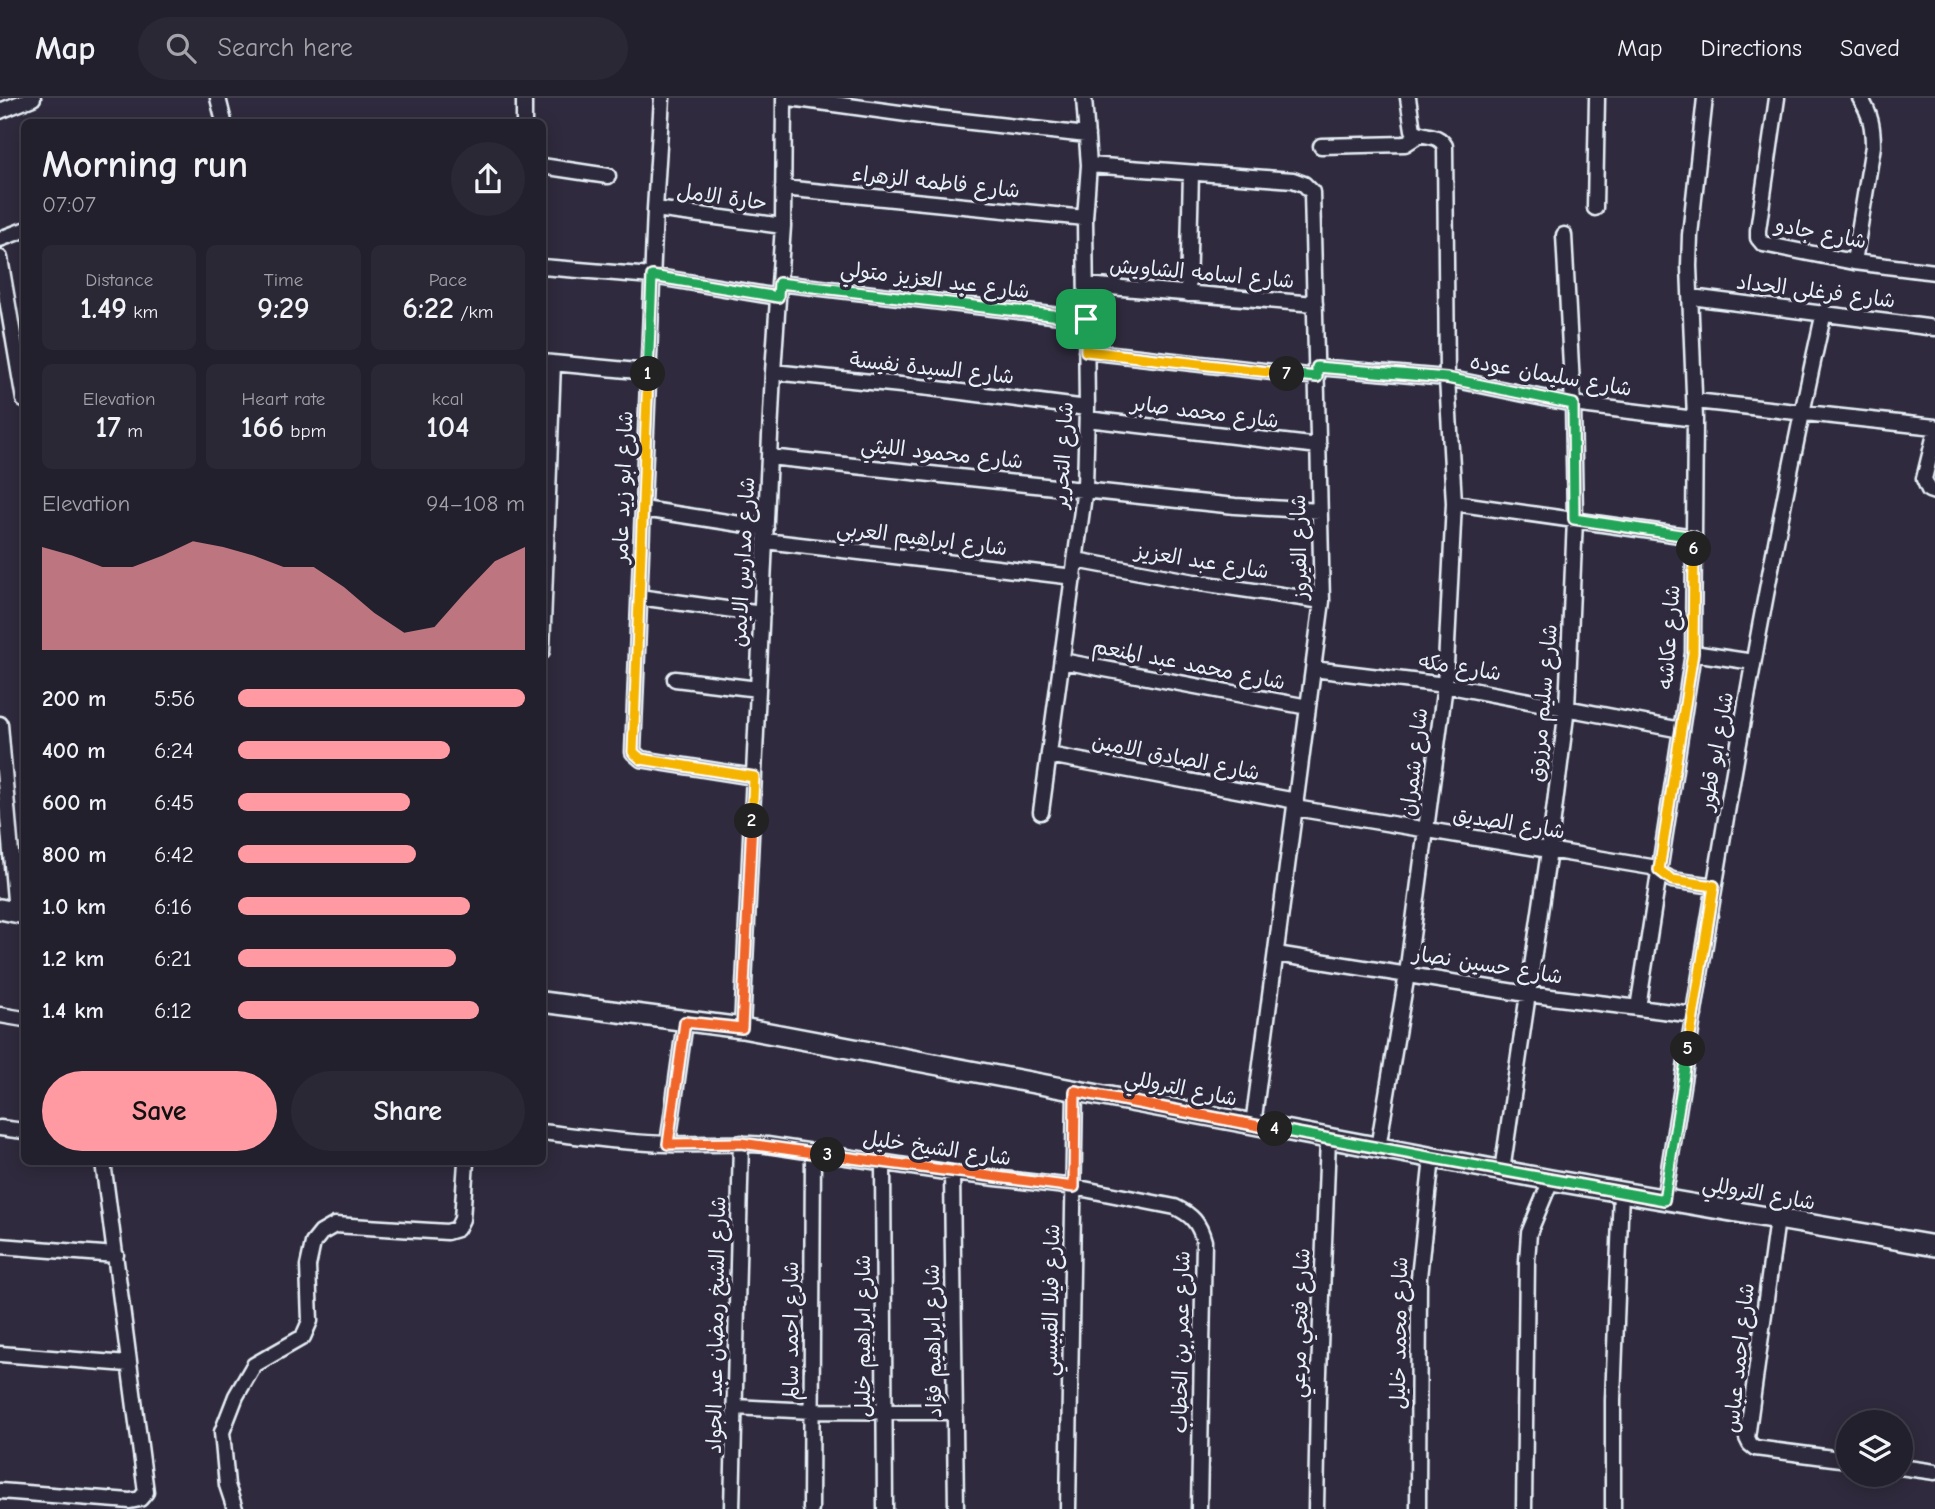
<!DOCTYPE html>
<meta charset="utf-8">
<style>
:root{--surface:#23202e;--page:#2b2836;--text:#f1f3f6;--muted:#a3a3aa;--line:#403e4a;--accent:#ff9aa2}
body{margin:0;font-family:"Comic Neue","Playpen Sans Arabic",sans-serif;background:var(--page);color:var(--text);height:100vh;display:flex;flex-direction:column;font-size:26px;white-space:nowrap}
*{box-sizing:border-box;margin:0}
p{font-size:23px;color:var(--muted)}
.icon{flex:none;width:38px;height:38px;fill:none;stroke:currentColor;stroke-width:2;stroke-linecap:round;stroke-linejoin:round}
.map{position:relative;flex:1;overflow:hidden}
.side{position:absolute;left:21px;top:21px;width:525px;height:1046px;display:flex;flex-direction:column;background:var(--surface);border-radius:10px;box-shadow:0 4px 18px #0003,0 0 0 2px var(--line)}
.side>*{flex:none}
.controls{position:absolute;left:1836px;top:1312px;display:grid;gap:14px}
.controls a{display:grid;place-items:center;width:77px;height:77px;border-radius:50%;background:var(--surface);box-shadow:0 4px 18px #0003,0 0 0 2px var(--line);font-size:35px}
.pin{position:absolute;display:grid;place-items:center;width:60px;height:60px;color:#fff;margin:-30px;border-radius:14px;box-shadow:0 4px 10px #0006}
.km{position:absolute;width:35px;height:35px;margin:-18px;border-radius:50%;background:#222;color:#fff;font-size:19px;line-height:35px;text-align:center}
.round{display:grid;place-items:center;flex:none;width:74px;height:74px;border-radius:37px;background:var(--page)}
.head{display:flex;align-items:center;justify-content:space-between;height:119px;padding:0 21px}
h1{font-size:38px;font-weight:800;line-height:52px}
.metrics{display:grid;grid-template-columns:repeat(3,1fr);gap:10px;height:119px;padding:7px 21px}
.metrics div{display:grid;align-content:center;border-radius:10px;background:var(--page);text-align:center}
.metrics b{font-size:30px;font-weight:800}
.metrics small{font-size:19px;font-weight:400}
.metrics p{font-size:19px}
.chart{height:196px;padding:14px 21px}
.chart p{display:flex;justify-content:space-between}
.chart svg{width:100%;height:126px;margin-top:7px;fill:var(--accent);opacity:.7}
.button{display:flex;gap:14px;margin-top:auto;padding:14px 21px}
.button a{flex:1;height:80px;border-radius:42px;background:var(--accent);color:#111;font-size:28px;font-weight:800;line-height:80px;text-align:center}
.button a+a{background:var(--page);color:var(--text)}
ul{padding:0 21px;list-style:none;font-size:23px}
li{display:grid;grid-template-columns:112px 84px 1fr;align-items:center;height:52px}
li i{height:18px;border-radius:9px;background:var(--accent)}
header{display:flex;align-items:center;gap:42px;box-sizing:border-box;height:98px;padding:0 35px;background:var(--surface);border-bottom:2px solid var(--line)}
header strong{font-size:33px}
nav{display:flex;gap:38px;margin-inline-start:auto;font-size:24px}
.search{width:490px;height:63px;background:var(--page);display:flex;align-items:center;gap:18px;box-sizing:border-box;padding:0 24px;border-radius:38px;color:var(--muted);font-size:26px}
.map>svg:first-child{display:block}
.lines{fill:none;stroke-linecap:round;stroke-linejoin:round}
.street-casing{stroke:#e8f1f8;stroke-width:19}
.secondary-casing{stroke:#e8f1f8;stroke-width:24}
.street{stroke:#2f2a3d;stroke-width:14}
.secondary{stroke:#2f2a3d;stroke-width:19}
.split-1-casing{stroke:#fff;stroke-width:14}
.split-2-casing{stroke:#fff;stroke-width:14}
.split-3-casing{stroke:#fff;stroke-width:14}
.split-4-casing{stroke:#fff;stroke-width:14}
.split-5-casing{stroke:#fff;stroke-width:14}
.split-6-casing{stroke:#fff;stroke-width:14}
.split-7-casing{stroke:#fff;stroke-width:14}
.split-8-casing{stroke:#fff;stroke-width:14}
.split-1{stroke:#22a559;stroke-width:9}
.split-2{stroke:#f5b400;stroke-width:9}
.split-3{stroke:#f0652b;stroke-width:9}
.split-4{stroke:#f0652b;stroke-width:9}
.split-5{stroke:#22a559;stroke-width:9}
.split-6{stroke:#f5b400;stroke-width:9}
.split-7{stroke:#22a559;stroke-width:9}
.split-8{stroke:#f5b400;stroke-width:9}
.labels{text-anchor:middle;stroke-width:7;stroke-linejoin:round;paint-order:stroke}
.street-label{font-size:21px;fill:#e8f1f8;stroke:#2f2a3d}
</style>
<header>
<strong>Map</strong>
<div class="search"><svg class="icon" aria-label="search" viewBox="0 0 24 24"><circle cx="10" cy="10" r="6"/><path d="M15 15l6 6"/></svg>Search here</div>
<nav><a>Map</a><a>Directions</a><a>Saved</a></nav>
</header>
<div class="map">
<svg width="1935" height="1411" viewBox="0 0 1935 1411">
<rect width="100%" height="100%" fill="#2f2a3d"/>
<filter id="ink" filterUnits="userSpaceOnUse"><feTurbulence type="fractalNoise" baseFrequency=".0143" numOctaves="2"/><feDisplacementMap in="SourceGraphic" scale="14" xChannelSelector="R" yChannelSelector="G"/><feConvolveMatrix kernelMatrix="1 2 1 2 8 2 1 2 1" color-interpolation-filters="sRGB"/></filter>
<g filter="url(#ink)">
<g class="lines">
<g class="street-casing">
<path id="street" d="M218,0L224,24
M662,0L655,111L633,654L641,661L754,679
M790,0L936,20L1087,37
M1777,0L1758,132V140L1763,146L1854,164L1935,174
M0,13L33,0
M524,24V0
M1321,48L1405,46L1419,37
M1089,67L1293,82L1304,86L1312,94L1322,503L1253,1027
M542,68L608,78
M783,90L1085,120
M1595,110L1597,0
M655,111L783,128
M0,141L24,132
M0,160L24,302
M1854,164L1873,48C1873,30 1871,16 1860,0
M542,169L652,178L778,199
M779,185L1086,221
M1086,187L1315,206
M1188,196L1191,75
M1691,199L1935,230
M1086,253L1317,279
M542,264L648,274
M1317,269L1447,280L1573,306L1695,321
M773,274L930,290L1087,310
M1695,303L1935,329
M1087,321L1319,348
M1935,336L1924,381L1929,392L1935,394
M769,359L1235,408L1320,413
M1454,405L1694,439
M643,411L766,430
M765,443L1074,479
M1076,462L1194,484L1322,503
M639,499L762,516
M542,553L553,265
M1693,555L1753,564
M1062,563L1308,609
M1313,571L1445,587L1681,632
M675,581L758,591
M0,626L16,814
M1049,657L1296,703
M1295,710L1651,769L1672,782L1714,788
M1041,714L1085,390L1087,310L1085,120L1089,67L1084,0
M1276,856L1527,896L1694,917
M1638,910L1693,555L1695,321L1689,168L1690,137L1705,0
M0,917L24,921
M742,930L773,274L783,128L784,0
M0,1030L24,1033
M542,1034C584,1039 626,1045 668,1046C701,1047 734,1044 767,1047L952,1075L1074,1089L1175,1109C1192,1117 1199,1125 1204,1143L1199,1411
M668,1046L685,924
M1378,1050L1407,876L1445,587L1454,405L1447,280L1445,48C1437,34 1424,41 1413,32L1408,0
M883,1064L885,1411
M1502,1073L1549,753L1567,610L1575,421L1573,306L1564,137
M952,1075L956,1411
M1664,1102C1711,805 1758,508 1824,214
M1777,1121L1747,1340L1750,1346L1755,1350L1848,1362
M0,1148L116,1157
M0,1256L128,1266
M735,1309L812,1313L955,1314
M1900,1369L1935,1374
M0,1393L130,1403L140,1401L146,1394L103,1064
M235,1411L227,1387L222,1334L236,1298L254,1267L303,1239L310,1223L308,1168L313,1145L321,1135L335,1127L447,1134L457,1131L462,1121L466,1064
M732,1411L741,1045
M811,1411L813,1055
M1068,1411L1075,993
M1316,1411L1318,1301L1328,1041
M1418,1411L1419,1179L1432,1060
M1524,1411L1527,1163L1529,1135L1551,1082
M1613,1411V1302L1621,1094"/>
</g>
<g class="secondary-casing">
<path id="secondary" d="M0,811L24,816
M542,904L742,930L1551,1082L1935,1148"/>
</g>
<use href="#street" class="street"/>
<use href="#secondary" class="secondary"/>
</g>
</g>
<g class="lines" filter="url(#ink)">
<g class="split-1-casing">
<path id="split-1" d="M648,276L652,178L778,199L779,185L1086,221"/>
</g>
<g class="split-2-casing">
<path id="split-2" d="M648,276L633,654L641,661L754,679L752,723"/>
</g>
<g class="split-3-casing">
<path id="split-3" d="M752,723L742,930L685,924L668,1046L741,1045L828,1057"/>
</g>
<g class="split-4-casing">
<path id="split-4" d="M828,1057L1074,1089L1075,993L1275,1031"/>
</g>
<g class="split-5-casing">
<path id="split-5" d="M1275,1031L1664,1102L1688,951"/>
</g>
<g class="split-6-casing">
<path id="split-6" d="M1688,951L1714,788L1672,782L1659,772L1693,555L1694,451"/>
</g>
<g class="split-7-casing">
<path id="split-7" d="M1287,276L1317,279V269L1447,280L1573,306L1574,421L1694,439V451"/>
</g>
<g class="split-8-casing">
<path id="split-8" d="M1086,221V253L1287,276"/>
</g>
<use href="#split-1" class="split-1"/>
<use href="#split-2" class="split-2"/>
<use href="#split-3" class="split-3"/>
<use href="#split-4" class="split-4"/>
<use href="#split-5" class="split-5"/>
<use href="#split-6" class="split-6"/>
<use href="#split-7" class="split-7"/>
<use href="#split-8" class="split-8"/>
</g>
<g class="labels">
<g class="street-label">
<text transform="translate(936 84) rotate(6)" y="7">شارع فاطمه الزهراء</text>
<text transform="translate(722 99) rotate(8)" y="7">حارة الامل</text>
<text transform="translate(1821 135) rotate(11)" y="7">شارع جادو</text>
<text transform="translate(1202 175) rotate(5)" y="7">شارع اسامه الشاويش</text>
<text transform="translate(935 182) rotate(7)" y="7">شارع عبد العزيز متولي</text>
<text transform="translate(1816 193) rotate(7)" y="7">شارع فرغلى الحداد</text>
<text transform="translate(932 270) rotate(6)" y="7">شارع السيدة نفيسة</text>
<text transform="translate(1551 277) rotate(10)" y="7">شارع سليمان عوده</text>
<text transform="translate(1205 314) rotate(7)" y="7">شارع محمد صابر</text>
<text transform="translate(942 355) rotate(6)" y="7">شارع محمود الليثي</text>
<text transform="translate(1063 357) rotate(-87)" y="7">شارع التحرير</text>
<text transform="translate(623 389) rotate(-88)" y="7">شارع ابو زيد عامر</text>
<text transform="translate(922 440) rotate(7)" y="7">شارع ابراهيم العربي</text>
<text transform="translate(1299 449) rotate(-91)" y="7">شارع الفيروز</text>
<text transform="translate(1202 463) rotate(9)" y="7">شارع عبد العزيز</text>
<text transform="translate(743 464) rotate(-87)" y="7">شارع مدارس الايمن</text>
<text transform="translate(1669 539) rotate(-86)" y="7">شارع عكاشه</text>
<text transform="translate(1189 566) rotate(11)" y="7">شارع محمد عبد المنعم</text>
<text transform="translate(1460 569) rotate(9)" y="7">شارع مكه</text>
<text transform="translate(1543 605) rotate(-85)" y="7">شارع سليم مرزوق</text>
<text transform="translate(1716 653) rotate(-80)" y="7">شارع ابو قطور</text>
<text transform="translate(1176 659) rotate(11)" y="7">شارع الصادق الامين</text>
<text transform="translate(1414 664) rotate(-83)" y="7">شارع شمران</text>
<text transform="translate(1509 725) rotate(9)" y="7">شارع الصديق</text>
<text transform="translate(1488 867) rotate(9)" y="7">شارع حسين نصار</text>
<text transform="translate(1181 990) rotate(11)" y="7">شارع التروللي</text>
<text transform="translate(937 1050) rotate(8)" y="7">شارع الشيخ خليل</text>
<text transform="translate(1759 1095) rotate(10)" y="7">شارع التروللي</text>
<text transform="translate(1051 1202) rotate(-89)" y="7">شارع فيلا القبيسي</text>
<text transform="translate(1300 1225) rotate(-88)" y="7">شارع فتحي مرعي</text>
<text transform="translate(716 1227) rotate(-89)" y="7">شارع الشيخ رمضان عبد الجواد</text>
<text transform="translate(791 1233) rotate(-90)" y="7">شارع احمد سالم</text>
<text transform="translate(1399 1235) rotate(-89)" y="7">شارع محمد خليل</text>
<text transform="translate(863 1238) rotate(-90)" y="7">شارع ابراهيم خليل</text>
<text transform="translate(933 1243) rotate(-91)" y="7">شارع ابراهيم فؤاد</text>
<text transform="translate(1181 1244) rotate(-89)" y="7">شارع عمر بن الخطاب</text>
<text transform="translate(1739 1260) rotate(-84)" y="7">شارع احمد عباس</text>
</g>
</g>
</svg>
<div class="controls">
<a><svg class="icon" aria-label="layers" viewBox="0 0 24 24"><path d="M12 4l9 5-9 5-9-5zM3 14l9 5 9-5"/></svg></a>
</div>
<div class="pin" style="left:1086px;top:221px;background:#1e9e55"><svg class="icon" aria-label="arrive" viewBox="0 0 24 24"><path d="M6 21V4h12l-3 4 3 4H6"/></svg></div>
<b class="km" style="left:648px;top:276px">1</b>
<b class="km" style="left:752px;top:723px">2</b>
<b class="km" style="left:828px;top:1057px">3</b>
<b class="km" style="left:1275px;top:1031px">4</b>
<b class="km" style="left:1688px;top:951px">5</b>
<b class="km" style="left:1694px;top:451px">6</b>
<b class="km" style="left:1287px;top:276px">7</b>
<section class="side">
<div class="head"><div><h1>Morning run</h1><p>07:07</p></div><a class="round"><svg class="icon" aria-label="share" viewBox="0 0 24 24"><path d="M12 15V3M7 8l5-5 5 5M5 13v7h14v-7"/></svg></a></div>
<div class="metrics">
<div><p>Distance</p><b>1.49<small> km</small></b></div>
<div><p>Time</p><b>9:29</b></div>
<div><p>Pace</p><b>6:22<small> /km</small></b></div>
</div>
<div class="metrics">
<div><p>Elevation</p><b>17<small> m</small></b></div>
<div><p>Heart rate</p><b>166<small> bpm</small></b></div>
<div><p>kcal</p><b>104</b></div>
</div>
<div class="chart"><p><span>Elevation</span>94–108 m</p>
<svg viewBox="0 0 160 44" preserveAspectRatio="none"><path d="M0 44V8L10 11L20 15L30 15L40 11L50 6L60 8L70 11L80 15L90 15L100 22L110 31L120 38L130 36L140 24L150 13L160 8V44z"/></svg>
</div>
<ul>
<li><b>200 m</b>5:56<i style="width:100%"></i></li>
<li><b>400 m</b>6:24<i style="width:74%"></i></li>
<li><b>600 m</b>6:45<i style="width:60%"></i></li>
<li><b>800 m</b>6:42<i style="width:62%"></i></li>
<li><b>1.0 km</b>6:16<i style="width:81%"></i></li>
<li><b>1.2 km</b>6:21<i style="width:76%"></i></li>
<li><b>1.4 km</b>6:12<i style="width:84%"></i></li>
</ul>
<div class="button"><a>Save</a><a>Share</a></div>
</section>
</div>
